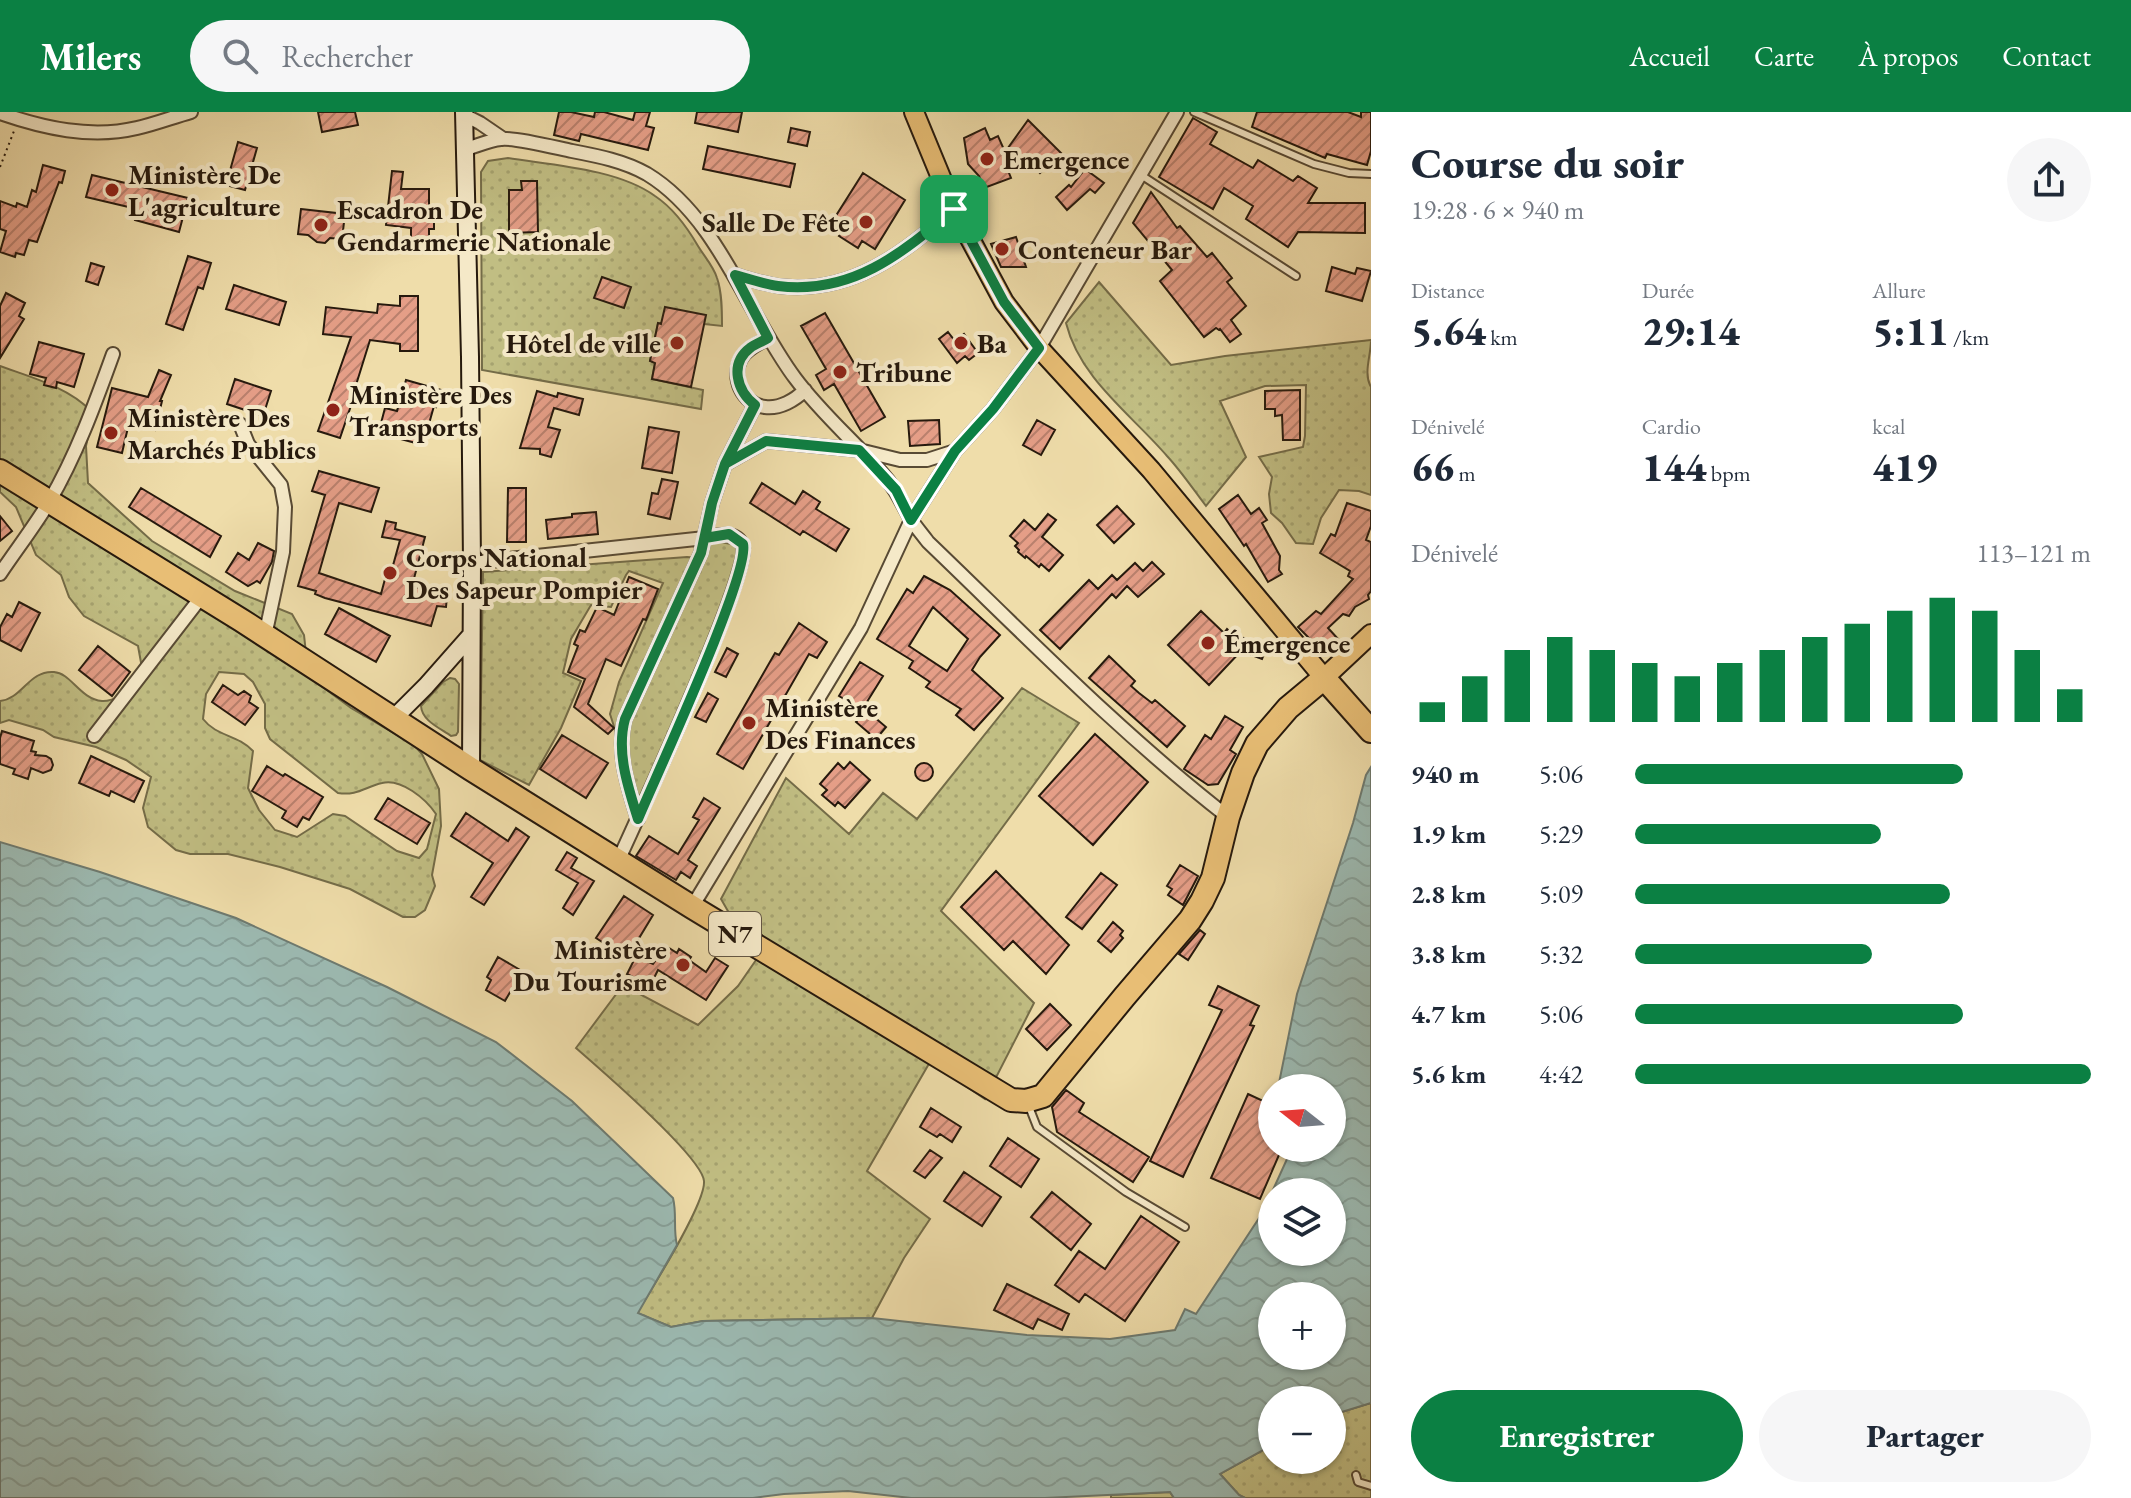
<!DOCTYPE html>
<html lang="fr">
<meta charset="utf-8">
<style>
:root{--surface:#fff;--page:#f6f6f7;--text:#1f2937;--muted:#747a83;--accent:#0b8043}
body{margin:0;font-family:"EB Garamond",serif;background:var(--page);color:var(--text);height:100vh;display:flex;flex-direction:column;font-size:30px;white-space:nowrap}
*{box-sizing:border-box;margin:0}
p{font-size:26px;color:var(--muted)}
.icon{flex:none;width:44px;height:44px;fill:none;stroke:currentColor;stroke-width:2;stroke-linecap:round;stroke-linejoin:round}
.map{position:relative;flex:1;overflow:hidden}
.side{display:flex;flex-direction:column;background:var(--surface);width:760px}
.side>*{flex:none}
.needle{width:52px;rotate:287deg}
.tools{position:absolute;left:1258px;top:962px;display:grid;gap:16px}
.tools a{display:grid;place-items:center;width:88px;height:88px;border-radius:50%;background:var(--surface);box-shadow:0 2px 6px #0004;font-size:40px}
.pin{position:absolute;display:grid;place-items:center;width:68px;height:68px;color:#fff;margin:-34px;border-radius:16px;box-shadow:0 4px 12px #0006}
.round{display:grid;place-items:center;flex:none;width:84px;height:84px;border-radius:42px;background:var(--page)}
.headline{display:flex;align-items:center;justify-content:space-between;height:136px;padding:0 40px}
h1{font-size:44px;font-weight:800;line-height:60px}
.metrics{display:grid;grid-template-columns:repeat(3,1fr);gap:12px;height:136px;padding:8px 40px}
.metrics div{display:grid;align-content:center}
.metrics b{font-size:40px;font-weight:800}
.metrics small{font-size:22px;font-weight:400}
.metrics p{font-size:22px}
.chart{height:224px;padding:16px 40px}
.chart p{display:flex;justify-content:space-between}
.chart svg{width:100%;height:144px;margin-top:8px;stroke:var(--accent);stroke-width:6}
.action{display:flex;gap:16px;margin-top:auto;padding:16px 40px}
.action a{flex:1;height:92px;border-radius:48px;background:var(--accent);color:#fff;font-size:32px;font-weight:800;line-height:92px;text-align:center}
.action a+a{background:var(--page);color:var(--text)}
ul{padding:0 40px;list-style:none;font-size:26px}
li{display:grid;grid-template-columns:128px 96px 1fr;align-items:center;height:60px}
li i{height:20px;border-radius:10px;background:var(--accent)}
header{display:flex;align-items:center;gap:48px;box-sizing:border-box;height:112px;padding:0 40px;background:var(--accent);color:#fff}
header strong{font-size:38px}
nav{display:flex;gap:44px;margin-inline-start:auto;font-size:28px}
.search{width:560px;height:72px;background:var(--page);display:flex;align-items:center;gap:20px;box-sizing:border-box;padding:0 28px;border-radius:44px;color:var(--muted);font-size:30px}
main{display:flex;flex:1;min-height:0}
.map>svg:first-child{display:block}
.grass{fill:url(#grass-dots);stroke:#746c48;stroke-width:2;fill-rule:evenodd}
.water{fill:url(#water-waves);stroke:#6d7a70;stroke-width:2;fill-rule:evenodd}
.building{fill:url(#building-hatch);stroke:#26190d;stroke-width:2;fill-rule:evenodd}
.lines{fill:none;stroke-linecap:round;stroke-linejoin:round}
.lane-casing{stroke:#584a34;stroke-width:10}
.street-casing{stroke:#584a34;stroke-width:16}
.secondary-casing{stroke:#26190d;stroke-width:20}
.primary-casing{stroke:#26190d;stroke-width:22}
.highway-casing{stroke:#26190d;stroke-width:26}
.path{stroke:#26190d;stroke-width:2;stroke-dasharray:2 4;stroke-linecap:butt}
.lane{stroke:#f5e9c8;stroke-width:6}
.street{stroke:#f5e9c8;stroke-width:12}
.secondary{stroke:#f5e9c8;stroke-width:16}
.primary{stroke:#e8be75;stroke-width:18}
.highway{stroke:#e8be75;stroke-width:22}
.route-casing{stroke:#fff;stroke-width:16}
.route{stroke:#0b8043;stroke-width:10}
.poi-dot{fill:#8f2418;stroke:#f5e9c8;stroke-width:3}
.labels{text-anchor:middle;stroke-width:8;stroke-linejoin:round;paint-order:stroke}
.shield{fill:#f5e9c8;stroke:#645745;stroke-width:2}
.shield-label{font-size:26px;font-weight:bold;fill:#26190d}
.poi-label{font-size:28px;font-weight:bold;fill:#26190d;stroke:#f5e9c8;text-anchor:start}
</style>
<header>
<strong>Milers</strong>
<div class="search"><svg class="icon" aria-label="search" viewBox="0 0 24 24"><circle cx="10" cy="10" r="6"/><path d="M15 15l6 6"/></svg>Rechercher</div>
<nav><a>Accueil</a><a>Carte</a><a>À propos</a><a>Contact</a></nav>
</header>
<main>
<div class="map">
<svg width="1371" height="1386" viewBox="0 0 1371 1386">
<defs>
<pattern id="grass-dots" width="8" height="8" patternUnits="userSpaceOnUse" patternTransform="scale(2)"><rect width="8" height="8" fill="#c1be83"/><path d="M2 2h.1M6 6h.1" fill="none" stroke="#a6a370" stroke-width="1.8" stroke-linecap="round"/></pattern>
<pattern id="water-waves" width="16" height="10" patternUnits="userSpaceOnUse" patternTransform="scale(2)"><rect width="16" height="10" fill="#9cbab2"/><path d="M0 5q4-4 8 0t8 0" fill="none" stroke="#869f98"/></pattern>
<pattern id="building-hatch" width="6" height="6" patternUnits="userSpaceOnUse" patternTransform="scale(2)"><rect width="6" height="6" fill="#e59e87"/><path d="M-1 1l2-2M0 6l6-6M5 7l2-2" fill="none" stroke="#b9806d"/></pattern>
</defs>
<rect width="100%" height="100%" fill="#efddaa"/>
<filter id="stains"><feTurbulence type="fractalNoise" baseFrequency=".0025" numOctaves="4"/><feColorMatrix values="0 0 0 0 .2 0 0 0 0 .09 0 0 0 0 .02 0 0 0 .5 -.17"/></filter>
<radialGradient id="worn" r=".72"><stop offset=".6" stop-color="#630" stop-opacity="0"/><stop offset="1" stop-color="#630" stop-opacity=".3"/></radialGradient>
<path class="grass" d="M508,46C552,53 618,57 655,84C673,96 687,115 698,134C704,144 714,155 717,166C722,180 722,199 722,214L704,212L658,211L650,249L655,251L652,267L703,278L701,297L482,258L481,60L488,49Z
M1099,170L1171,253L1225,244L1371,228C1371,244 1363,261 1371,275V383L1359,379L1339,378L1321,406L1313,432L1296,431L1282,411L1271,401L1269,382L1272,365L1259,345L1303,335L1305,324L1306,273L1265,274L1220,289L1246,345L1206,394C1193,377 1181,359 1167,344C1131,302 1080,267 1066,211Z
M0,254C30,265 68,275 91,299V311L86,334L88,371L152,429L235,479L292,502L304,523L308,559L312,567L351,596L414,633L422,642L439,677L441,714L432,763L435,774L425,798L415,805H403L350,777L280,755L228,742H190L176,738L148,715L143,696L151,665L126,648L96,635L54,625L43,618L9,608L0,611V589C22,587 29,558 54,560C71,561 80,587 102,589C111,590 124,582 133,579L142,556L138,534L84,504L69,485L61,463L36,443L16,395L0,380ZM219,560L244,562L253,570L265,592V616L270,627L338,681C357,684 365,675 382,671C401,666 426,687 436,702L427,737L419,746L397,739L345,704L333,702L297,725L275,718L259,698L248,676L253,639C237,622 217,625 203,607L206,582Z
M706,427L736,433L739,457L637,706L618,627L610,602L619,570L663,471L629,459L626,463L611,495L591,493L571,527L563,561L581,569L561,616L529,673L480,648L483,460L687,445L699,446Z
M450,566L455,567L459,572L458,620L456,623L451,624C440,616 422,609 421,594L443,570Z
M1022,576L1079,611L941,799L1034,891L985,987L930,950L867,1059L930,1107L904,1146L872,1206L703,1209L671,1215L637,1201C651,1178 706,1091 704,1069C702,1045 599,956 576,936L623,873L698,913L738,874L756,848L721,787L786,666L849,722L883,681L917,707Z
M1371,1291V1386H1245L1239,1383L1220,1362L1272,1333V1348H1332V1303Z
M1170,1380L1174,1386H1111V1383Z"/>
<path class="water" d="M1371,655V1291L1332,1303V1288H1272V1333L1220,1362L1239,1383L1245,1386H1174L1170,1380L1045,1386H911L848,1379L784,1382L753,1386H0V730L100,760L236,806L387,875L496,930L572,989L673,1086C677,1101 673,1118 677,1133L638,1201L671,1215L703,1209L872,1206L1027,1223L1110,1227L1175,1218L1185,1197L1196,1202L1265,1097L1272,1081V1140H1332V1080H1272L1292,1036H1332V976H1278L1297,882L1353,711L1366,663ZM1272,1184H1332V1244H1272Z"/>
<path class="building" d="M318,0H355L358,13L322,20Z
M559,0H571L594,5L595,0H604L633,8L635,0H650L646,14L654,16L648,38L581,22L579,29L554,23Z
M697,0H742L738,20L695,11Z
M1257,0H1348L1361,5V0H1371V39L1367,53L1327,42L1325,46L1252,15Z
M1193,6L1217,20L1210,32L1253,56L1258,48L1293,69L1298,64L1317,76L1308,91H1365V121L1298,120L1288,135L1246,107L1253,94L1224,76L1213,97L1159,65Z
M1028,8L1061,41L1040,61L1025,45L1007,56L1011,66L984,76L979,64L968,52L964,26L985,16L990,28L998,24L1005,40Z
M791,16L810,20L807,34L788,30Z
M238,30L257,36L245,78L226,73Z
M708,34L795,52L790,75L703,57Z
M43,53L65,59L62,71L59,70L37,130L29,128L24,143L16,141L15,145L0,140L6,119L0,117V89L16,95L17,91L27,95L32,78L36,80Z
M1085,57L1104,71L1095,81L1090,77L1067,98L1056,85L1069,73L1071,75Z
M392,59L403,60L401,77H429V98H434V117H429V126H411V116L386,113Z
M863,61L905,88L875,137L862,129L858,136L839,124L844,117L832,110Z
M92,63L188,86L179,120L135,108L137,97L86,85Z
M521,69H537L538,120L509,121V78H522Z
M1151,80L1177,116L1180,114L1207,145L1212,141L1232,166L1227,170L1246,194L1231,208L1241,222L1230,230L1220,217L1219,218L1216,216L1204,225L1160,169L1172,158L1133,111Z
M301,97L345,102L342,127L330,126L325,131L317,130L308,123L298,122Z
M1016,125L1026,155H1001L991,132Z
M188,144L211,151L203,177L198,175L183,218L166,212Z
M91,151L104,155L98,173L86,169Z
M1332,155L1355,162L1357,156L1371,159L1362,189L1326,179Z
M602,165L631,175L624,196L594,186Z
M234,173L286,190L279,213L226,197Z
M6,181L25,191L19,204L24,207L0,246V194Z
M400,184H418V239H400V232L370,228L356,273H358L340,326L318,319L351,225L323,222L326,195L377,201L378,192L400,194Z
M665,195L706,203L691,275L652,267L655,251L650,249L658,211L661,212Z
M825,201L885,305L861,319L834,272L824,278L816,263L826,257L801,214Z
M948,220L955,229L964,222L978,241L969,248L965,244L957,251L939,227Z
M39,230L84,242L74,275L57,270L56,276L44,273L46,266L30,262Z
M159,258L171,263L160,289H162L155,318L129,311L122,341L97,335L112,276L148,285Z
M235,267L271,279L263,304L227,292Z
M406,268L441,278L436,295L434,294L423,333L397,326L398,320L380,315L385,296L397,299Z
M1300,278V328H1283L1282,303L1275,304V297H1265V279Z
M537,279L557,285L558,281L583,287L579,303L554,296L548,315L560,318L551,345L540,342V337L520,336Z
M939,308L940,332L910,334L908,309Z
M1037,308L1055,318L1041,343L1023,333Z
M649,315L679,320L672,361L642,356Z
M319,359L379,376L371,400L339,391L319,461L381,482L385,467L389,468L400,428L382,425L386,409L396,411L395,417L425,425L412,474L447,484L446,495L437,494L431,514L325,486L315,482L316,479L298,474L325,383L312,379Z
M662,367L678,370L670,407L648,402L652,381L658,382Z
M762,371L795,392L803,379L820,390L816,397L849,417L836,439L803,419L800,423L750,391Z
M141,376L221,424L210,445L129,395Z
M508,376H526V430H507Z
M1238,383L1251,402L1259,396L1267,408L1262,411L1280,444L1279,458L1282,462L1268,470L1246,432L1244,434L1219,397Z
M1347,391L1371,399V414L1366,428L1371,430V479L1368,483L1369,487L1355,495L1349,504L1343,502L1328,516L1339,528L1331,535L1324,529L1318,535L1298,515L1316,499L1321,502L1353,467L1348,464L1350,459L1320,441L1331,422L1335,424Z
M1117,394L1134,412L1114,431L1097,413Z
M596,400L598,422L548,427L546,408L572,405V402Z
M1048,402L1056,408L1042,425L1063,443L1049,459L1041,452L1039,455L1026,444L1025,446L1018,440L1019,438L1015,434L1018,431L1010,424L1024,408L1035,418Z
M0,404L12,419L0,429Z
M258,431L274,439L272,450L260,471L257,469L248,474L226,460L238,441L249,448Z
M1152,450L1164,462L1138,485L1127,474L1116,486L1112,482L1060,537L1040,518L1089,468L1098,477L1112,463L1117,468L1135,451L1143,459Z
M924,464L950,478L1000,523L980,545L972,558L1003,586L974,618L956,603L961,597L926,575L930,570L909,556L913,549L877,527L907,477L913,481ZM933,495L968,527L947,559L909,534Z
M629,465L658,477L646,508L643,507L621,554L606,547L588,592L614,616L608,622L574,595L585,567L568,560L578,534L574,532L580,518L585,520L597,495L614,503Z
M19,490L40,501L21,539L0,528V515L7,502L12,505Z
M339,496L390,524L376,550L325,522Z
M1201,499L1224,521L1227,517L1242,531L1244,526L1267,535L1262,547L1241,539L1209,573L1168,533Z
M799,511L827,530L817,546L809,542L743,657L717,642L775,541L779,543Z
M98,534L130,560L112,584L79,558Z
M727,536L738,542L726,565L715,560Z
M1109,544L1135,569L1131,574L1139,581L1152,591L1155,588L1185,614L1167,635L1089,566Z
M860,550L883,564L862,598L839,584Z
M223,573L238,583L244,579L251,584L249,590L258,596L245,613L212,590Z
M708,581L718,587L706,610L695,605Z
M866,598L886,615L876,627L856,610Z
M1225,604L1243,615L1230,638L1236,642L1218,672L1208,673L1184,657L1205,623L1211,627Z
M2,619L34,629L31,639L36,640L35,643L46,644L51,647L53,653L51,658L43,661L31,656L28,667L13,662L15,657L0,652V626Z
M1095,622L1148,670L1093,733L1039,684Z
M562,623L608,651L586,686L540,657Z
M91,644L144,669L134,690L111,679L109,684L79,671Z
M850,650L870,668L845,696L838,690L835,694L822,683L827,678L820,672L838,651L844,657Z
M915 660a9 9 0 1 1 18 0a9 9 0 1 1-18 0Z
M267,654L283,664L285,662L323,685L309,708L303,705L297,715L282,706L286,699L252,679Z
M388,686L430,711L417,732L375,707Z
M704,686L720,696L688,748L697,754L690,766L681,760L676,768L636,744L649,724L678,742L699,708L693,705Z
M466,701L508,729L516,716L529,725L484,793L471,785L493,751L451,724Z
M567,740L577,746L571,756L594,769L573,803L563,796L578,771L556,758Z
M1180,753L1198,764L1183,793L1168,783L1172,777L1167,774Z
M996,759L1069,833L1046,862L1013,829L1004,838L961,795Z
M1101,761L1117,773L1082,817L1066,805Z
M624,784L653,803L627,846L596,826Z
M1113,810L1123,819L1120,823L1123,826L1111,840L1098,829Z
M1200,818L1205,822L1188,848L1179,842Z
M666,834L677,841L679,837L691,845L689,848L706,860L715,846L728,854L706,888L658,858L650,874L627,862L636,844L653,852Z
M498,845L522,859L505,889L486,878L491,868L487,865Z
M1218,874L1259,894L1250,913L1254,914L1183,1065L1150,1049L1222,898L1209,893Z
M1050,892L1071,913L1047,938L1026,917Z
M1066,978L1084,991L1079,1000L1149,1045L1133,1070L1057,1020L1052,995Z
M1248,982L1272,993V1036H1282L1260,1087L1211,1066Z
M931,996L961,1015L952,1030L940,1022L937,1025L920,1015Z
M1008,1026L1039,1047L1021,1075L990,1054Z
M930,1038L942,1046L925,1066L914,1059Z
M964,1060L1001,1085L982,1114L944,1089Z
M1052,1080L1091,1112L1071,1138L1031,1105Z
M1141,1104L1179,1130L1125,1209L1085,1182L1079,1190L1055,1173L1079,1139L1105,1157Z
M1007,1172L1069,1202L1062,1218L1038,1207L1033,1217L994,1198Z"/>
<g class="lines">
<g class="lane-casing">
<path id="lane" d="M1194,0L1314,52L1349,61L1371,62
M1141,63L1296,164
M1028,992L1037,1015L1126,1080L1185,1115
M1356,1363L1358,1370L1371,1374"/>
</g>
<g class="street-casing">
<path id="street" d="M0,1C43,16 91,27 137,16C155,12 173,5 191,0
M464,3L480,11L502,26
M466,37C477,34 489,28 501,27C514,25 557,36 572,39C598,44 624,49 647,62C718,105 747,202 795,266C821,301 853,328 881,360C894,374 901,389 910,406C915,414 922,422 928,430C1026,524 1121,622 1228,705
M735,163C749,167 764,172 778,174C851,183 902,142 954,97
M768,226C758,232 748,236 742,245C730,265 742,292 765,295C780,297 795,288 805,278
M240,312L248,332L281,373L285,395L283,440L265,524
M727,351L766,329L859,338L900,348H927L955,339
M472,451L705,426C719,423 736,418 743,434C753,455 635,712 618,749
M0,462C16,438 34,415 49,390C76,344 95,292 113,242
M94,624L202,484
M638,707C628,675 616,640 625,607L701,441L712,391L725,352L755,293
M692,795L861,516L911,408L955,339L993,297L1039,236L1177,0"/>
</g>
<g class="secondary-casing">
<path id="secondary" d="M464,0L470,245L472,451L471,657
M394,606L426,574L471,523"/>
</g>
<g class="primary-casing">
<path id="primary" d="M914,0L954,97L1004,190L1039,236L1151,358L1324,566L1371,522"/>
</g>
<g class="highway-casing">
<path id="highway" d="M0,359L241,508L471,657L692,795L1011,988L1026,989L1043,984L1125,884L1190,808L1202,789L1213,766L1228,705L1243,661L1257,632L1288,596L1324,566L1371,619"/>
</g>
<path class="path" d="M0,55L14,19"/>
<use href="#lane" class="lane"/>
<use href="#street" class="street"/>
<use href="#secondary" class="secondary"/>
<use href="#primary" class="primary"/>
<use href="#highway" class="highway"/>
</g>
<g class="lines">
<g class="route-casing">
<path id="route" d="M954,97C902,142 851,183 778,174C764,172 749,167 735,163L768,226C762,230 755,232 750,236C729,252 737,279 755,293L725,352L712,391L701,441L625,607C616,640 628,675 638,707C655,666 751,460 743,432L729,422L705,426L712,391L725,352L766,329L859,338L896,378L911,408L955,339L993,297L1039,236L1004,190L954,97"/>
</g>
<use href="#route" class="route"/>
</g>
<g class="poi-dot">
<circle cx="987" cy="47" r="8"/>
<circle cx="112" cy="78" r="8"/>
<circle cx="866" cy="110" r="8"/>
<circle cx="321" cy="113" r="8"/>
<circle cx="1002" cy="137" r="8"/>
<circle cx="677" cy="231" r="8"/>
<circle cx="961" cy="231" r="8"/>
<circle cx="840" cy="260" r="8"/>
<circle cx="333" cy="298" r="8"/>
<circle cx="111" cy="321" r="8"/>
<circle cx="390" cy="461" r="8"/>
<circle cx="1208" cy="531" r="8"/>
<circle cx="749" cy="611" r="8"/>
<circle cx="683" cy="853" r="8"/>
</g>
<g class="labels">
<rect class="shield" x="709" y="800" width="52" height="44" rx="6"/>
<g class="shield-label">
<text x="735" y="831">N7</text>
</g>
<g class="poi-label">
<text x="1003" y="57">Emergence</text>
<text x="128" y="72">Ministère De<tspan x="128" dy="32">L'agriculture</tspan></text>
<text x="337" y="107">Escadron De<tspan x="337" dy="32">Gendarmerie Nationale</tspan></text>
<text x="850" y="120" text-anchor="end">Salle De Fête</text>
<text x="1018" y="147">Conteneur Bar</text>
<text x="661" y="241" text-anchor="end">Hôtel de ville</text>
<text x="977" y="241">Ba</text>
<text x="856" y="270">Tribune</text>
<text x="349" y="292">Ministère Des<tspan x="349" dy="32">Transports</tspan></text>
<text x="127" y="315">Ministère Des<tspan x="127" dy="32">Marchés Publics</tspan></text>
<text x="406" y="455">Corps National<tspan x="406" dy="32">Des Sapeur Pompier</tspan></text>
<text x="1224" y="541">Émergence</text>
<text x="765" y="605">Ministère<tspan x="765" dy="32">Des Finances</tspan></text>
<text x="667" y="847" text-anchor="end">Ministère<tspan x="667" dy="32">Du Tourisme</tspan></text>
</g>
</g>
<rect width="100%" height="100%" filter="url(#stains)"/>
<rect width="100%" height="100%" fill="url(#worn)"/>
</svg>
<div class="tools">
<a><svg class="needle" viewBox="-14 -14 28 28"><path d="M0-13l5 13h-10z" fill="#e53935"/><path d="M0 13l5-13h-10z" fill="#747a83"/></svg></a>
<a><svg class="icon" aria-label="layers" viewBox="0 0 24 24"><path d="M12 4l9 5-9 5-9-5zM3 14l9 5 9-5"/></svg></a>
<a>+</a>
<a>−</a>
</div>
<div class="pin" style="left:954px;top:97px;background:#1e9e55"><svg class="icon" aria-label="arrive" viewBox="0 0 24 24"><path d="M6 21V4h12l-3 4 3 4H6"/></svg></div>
</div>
<section class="side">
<div class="headline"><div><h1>Course du soir</h1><p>19:28 · 6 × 940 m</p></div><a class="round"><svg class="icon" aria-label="share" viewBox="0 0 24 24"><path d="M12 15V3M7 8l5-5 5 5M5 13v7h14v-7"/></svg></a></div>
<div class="metrics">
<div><p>Distance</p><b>5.64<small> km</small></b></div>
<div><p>Durée</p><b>29:14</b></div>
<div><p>Allure</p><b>5:11<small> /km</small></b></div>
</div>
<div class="metrics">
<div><p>Dénivelé</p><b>66<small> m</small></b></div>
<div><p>Cardio</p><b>144<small> bpm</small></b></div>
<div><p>kcal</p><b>419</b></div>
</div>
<div class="chart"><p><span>Dénivelé</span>113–121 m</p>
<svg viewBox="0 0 160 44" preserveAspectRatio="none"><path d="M5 44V38M15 44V30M25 44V22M35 44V18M45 44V22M55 44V26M65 44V30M75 44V26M85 44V22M95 44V18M105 44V14M115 44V10M125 44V6M135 44V10M145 44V22M155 44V34"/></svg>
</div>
<ul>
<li><b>940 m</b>5:06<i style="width:72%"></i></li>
<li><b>1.9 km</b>5:29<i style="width:54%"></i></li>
<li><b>2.8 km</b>5:09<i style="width:69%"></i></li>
<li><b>3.8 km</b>5:32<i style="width:52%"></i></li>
<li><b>4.7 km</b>5:06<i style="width:72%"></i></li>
<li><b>5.6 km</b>4:42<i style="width:100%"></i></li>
</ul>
<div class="action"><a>Enregistrer</a><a>Partager</a></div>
</section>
</main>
